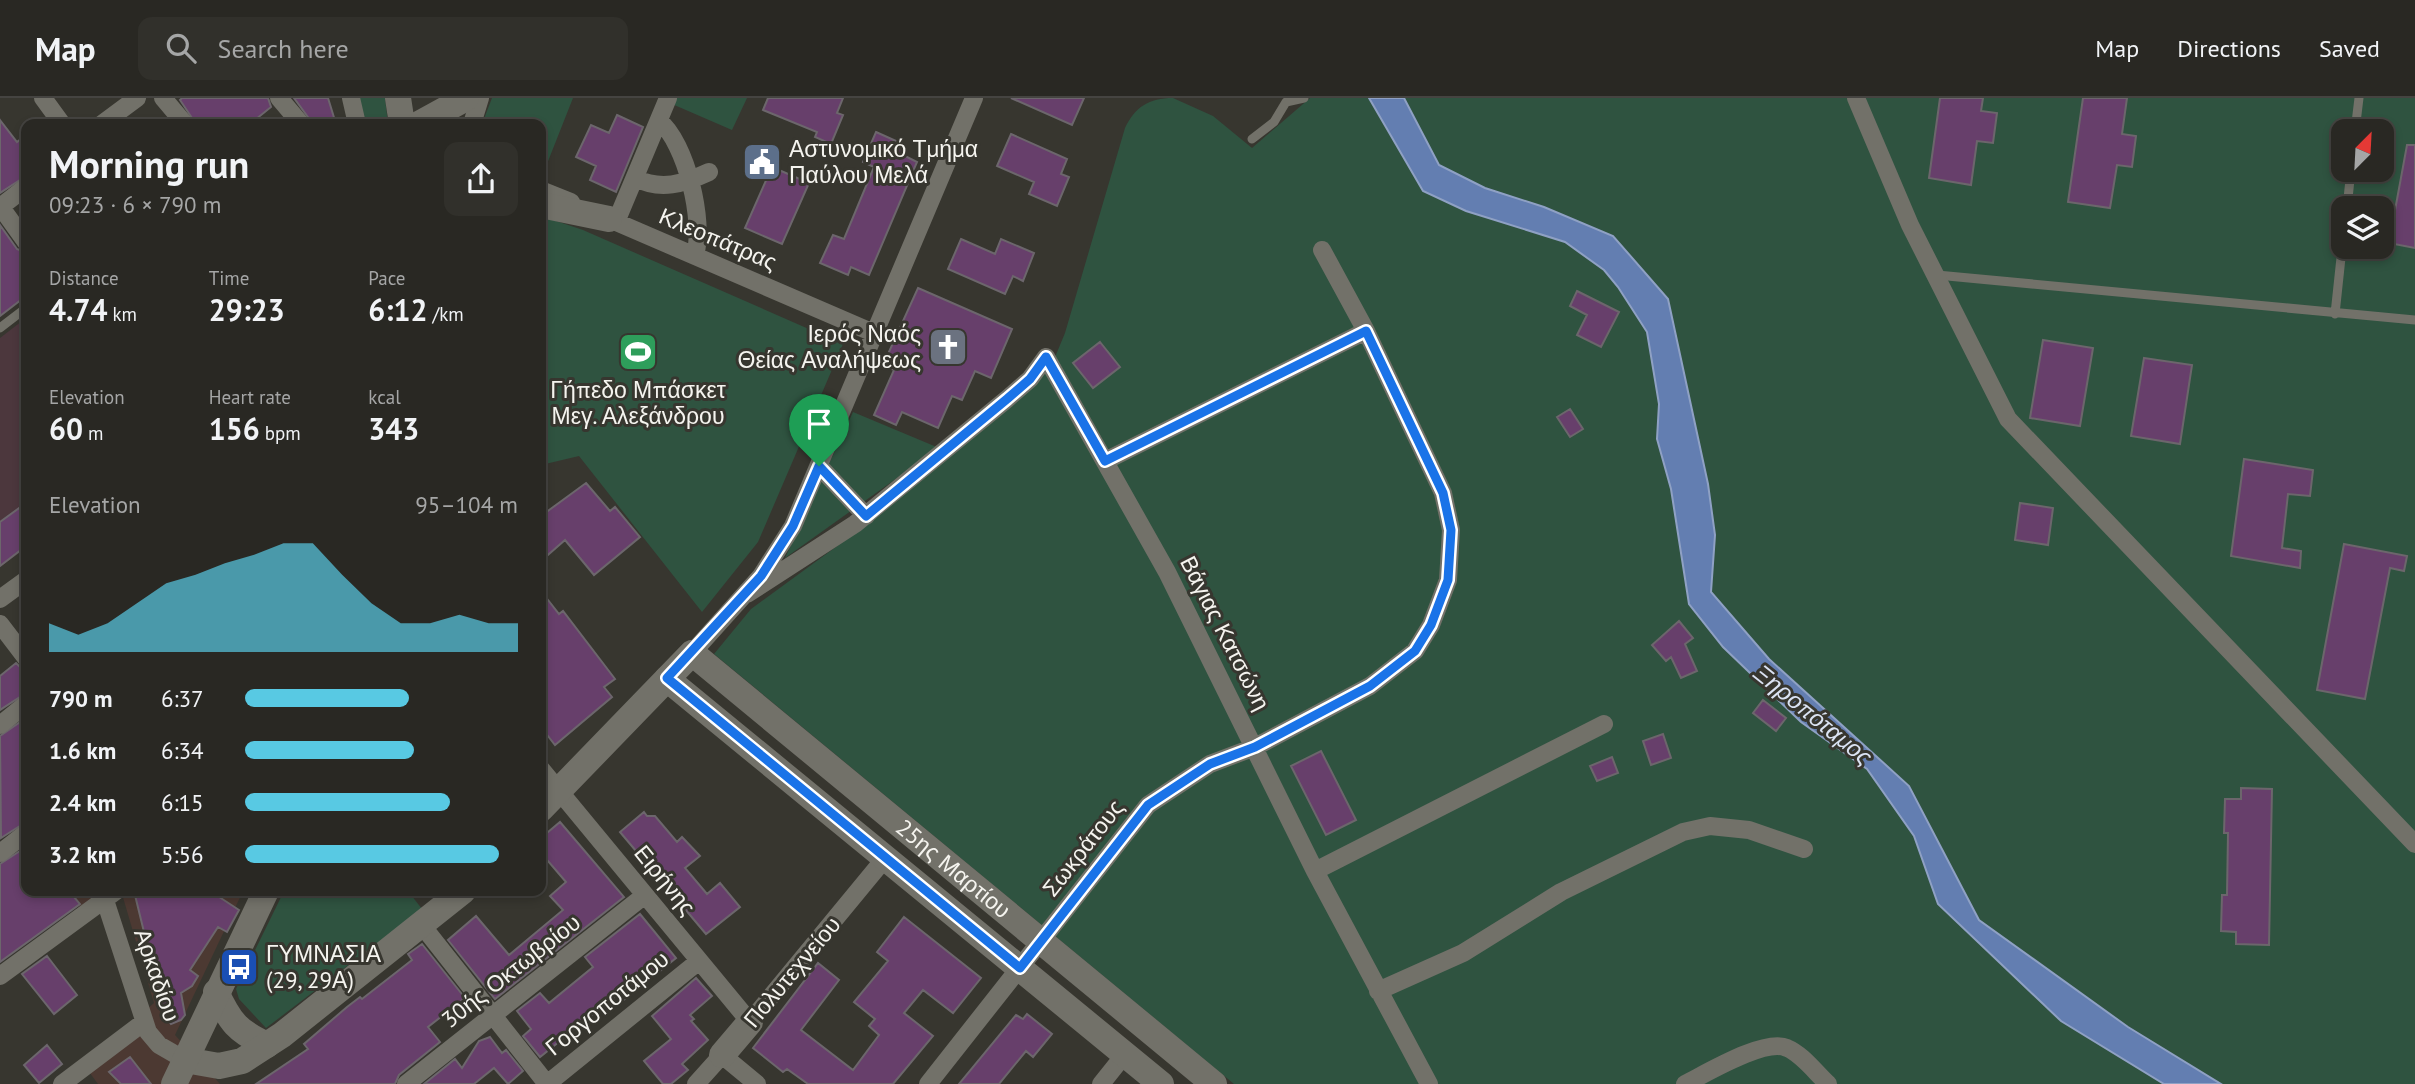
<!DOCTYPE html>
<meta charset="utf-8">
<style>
:root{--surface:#292823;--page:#31302b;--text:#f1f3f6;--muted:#a5a6a6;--line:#454441;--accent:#58c9e3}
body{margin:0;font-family:"PT Sans",sans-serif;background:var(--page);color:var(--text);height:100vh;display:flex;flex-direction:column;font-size:26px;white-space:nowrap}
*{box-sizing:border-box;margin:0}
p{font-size:23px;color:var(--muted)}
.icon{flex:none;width:38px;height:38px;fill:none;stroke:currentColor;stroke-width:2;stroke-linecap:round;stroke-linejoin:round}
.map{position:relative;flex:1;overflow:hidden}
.drawer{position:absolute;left:21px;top:21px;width:525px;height:777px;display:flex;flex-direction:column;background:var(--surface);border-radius:14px;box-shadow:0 4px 10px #0003,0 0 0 2px var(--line)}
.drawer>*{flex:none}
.needle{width:46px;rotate:24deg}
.fabs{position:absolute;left:2331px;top:21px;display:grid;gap:14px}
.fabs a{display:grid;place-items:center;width:63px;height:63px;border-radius:14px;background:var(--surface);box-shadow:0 4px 10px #0003,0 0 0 2px var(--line);font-size:35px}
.pin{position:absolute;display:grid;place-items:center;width:60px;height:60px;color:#fff;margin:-72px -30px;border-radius:50% 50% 50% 0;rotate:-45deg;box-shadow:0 0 7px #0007}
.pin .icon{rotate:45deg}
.round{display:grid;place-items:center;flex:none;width:74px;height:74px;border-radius:14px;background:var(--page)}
.headline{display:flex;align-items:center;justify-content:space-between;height:119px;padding:0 28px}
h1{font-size:38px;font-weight:600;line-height:52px}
.metrics{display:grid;grid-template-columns:repeat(3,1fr);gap:10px;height:119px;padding:7px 28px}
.metrics div{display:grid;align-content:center}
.metrics b{font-size:30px;font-weight:600}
.metrics small{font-size:19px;font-weight:400}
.metrics p{font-size:19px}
.chart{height:196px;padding:14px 28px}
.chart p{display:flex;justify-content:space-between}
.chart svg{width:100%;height:126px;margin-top:7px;fill:var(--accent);opacity:.7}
ul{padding:0 28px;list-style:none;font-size:23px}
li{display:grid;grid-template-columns:112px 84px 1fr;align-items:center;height:52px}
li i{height:18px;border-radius:9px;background:var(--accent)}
header{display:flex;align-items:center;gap:42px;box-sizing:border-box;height:98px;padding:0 35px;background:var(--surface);border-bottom:2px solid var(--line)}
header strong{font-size:33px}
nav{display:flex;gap:38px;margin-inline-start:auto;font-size:24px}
.search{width:490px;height:63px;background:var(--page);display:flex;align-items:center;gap:18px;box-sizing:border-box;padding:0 24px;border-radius:14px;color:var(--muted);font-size:26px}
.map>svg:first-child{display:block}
.commercial{fill:#4c3932}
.education{fill:#4c373d}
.green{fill:#2f5340;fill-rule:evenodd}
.water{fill:#637eb1;stroke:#8fa1c4;stroke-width:2}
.building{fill:#673f6b;stroke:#6c666c;stroke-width:2}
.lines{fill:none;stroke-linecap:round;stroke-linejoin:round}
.lane{stroke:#727169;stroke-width:9}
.street{stroke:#727169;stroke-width:18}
.secondary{stroke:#727169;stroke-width:26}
.route-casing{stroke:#fff;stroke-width:14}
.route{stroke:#1a73e8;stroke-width:9}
.labels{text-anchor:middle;stroke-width:6;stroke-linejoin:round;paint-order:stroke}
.poi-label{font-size:23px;fill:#f5f4ef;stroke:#37362f;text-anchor:start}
.street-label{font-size:23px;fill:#f5f4ef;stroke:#37362f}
.water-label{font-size:24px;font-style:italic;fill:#dbe3f3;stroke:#37362f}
</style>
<header>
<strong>Map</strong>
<div class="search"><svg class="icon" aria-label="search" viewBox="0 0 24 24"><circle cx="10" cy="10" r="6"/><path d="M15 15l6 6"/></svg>Search here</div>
<nav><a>Map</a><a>Directions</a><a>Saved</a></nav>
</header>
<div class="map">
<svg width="2415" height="986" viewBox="0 0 2415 986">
<rect width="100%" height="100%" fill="#37362f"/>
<path class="commercial" d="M67,793H243L175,937L220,986H98L84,967L154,905L122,796L77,809Z"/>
<path class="education" d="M26,220V450L0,469V240Z"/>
<path class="green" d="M357,0H385L388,26H363Z
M492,0H573L541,81V26H482Z
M675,0H747L732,32L672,6Z
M1173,0L1213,18L1252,50L1310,0H2415V986H1234L714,556L751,511L870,424L1053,264L1065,235L1125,30C1135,9 1149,0 1173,0ZM2343,33H2382V72H2343ZM2343,110H2382V149H2343Z
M541,118L583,132L843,246L758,444L702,514L579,358L541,367Z
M853,314L939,350L785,460Z
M284,793H408L422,811L266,930L239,901L236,891Z"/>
<path class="water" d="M1369,0H1404L1439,67L1485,90L1544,109L1613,138L1668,201L1708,386L1715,437L1711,494L1769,561L1909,688L1979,822L2128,929L2221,986H2164L2061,923L1938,806L1914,738L1867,671L1801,624L1723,549L1689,506L1671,391L1657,341L1659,306L1647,234L1618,189L1604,172L1565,144L1466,113L1423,93Z"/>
<path class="building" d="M182,0H268L271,9L250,26H196L180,2Z
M294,0H328L336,26H313Z
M768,0H843L837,15L843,17L831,46L815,39L817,34L763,12Z
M1011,0H1084L1072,27Z
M1940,0H1983L1981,13L1997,15L1993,45L1977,43L1971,87L1929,80Z
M2083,0H2127L2122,36L2136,38L2132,69L2117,67L2110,110L2068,104Z
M617,17L643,29L616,94L590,82L596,68L576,59L591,27L609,35Z
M0,22L17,44L26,37V78L0,95Z
M876,34L905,47L901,56L917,64L869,177L851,169L848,177L820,165L833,137L844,141L874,69L863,64Z
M1011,36L1067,61L1061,76L1069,79L1057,108L1029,96L1034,84L997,68Z
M2407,47H2415V150L2389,145Z
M772,69L809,85L782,146L745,130Z
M0,127L17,151L26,155V198L0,218Z
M961,141L995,156L1001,141L1034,155L1023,183L1013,178L1005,196L948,171Z
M918,190L1012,231L991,280L975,273L962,302L952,298L938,330L902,314L896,327L874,317L894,272L883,267Z
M1577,193L1619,214L1601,249L1577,237L1587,217L1570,208Z
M2043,242L2093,250L2080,328L2030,320Z
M1100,244L1120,269L1093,290L1073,265Z
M2144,260L2192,267L2180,346L2131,338Z
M1570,311L1583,331L1570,339L1557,319Z
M2244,361L2313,372L2310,398L2288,396L2282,450L2301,453L2300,470L2231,458Z
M586,385L610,413L615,409L640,439L594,477L565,442L541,463V418Z
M26,405V448L0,468V424Z
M2020,405L2053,410L2048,447L2015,442Z
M2344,446L2407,458L2404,473L2390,470L2365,601L2317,592Z
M541,493L559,516L563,513L615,581L604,589L612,599L555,647L541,629Z
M1679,523L1693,540L1685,546L1697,573L1681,580L1671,559L1666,563L1652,547Z
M16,565L26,575V595L0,612V578Z
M1763,602L1786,620L1776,633L1753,615Z
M26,620V724L1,740L0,638Z
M1663,636L1671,660L1651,667L1643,643Z
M1321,653L1356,722L1326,737L1291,668Z
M1612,659L1618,675L1597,683L1590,668Z
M2241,690L2272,691L2269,847L2236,846V834L2221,833L2222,797H2227L2228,735H2224L2225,701H2241Z
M644,714L647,718H655L677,744L682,739L700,758L685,770L707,796L720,785L740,809L706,836L620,734Z
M560,724L624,799L495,901L448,842L476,818L509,857L563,812L550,798L566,784L541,755V740Z
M26,749V793H69L80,806L0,864V766Z
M134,793H210L239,812L227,834L218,829L190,872L198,878L192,888L181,895L185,917L181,922L171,926L164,916Z
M640,816L676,860L621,904L616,898L540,959L523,938L531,931L517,913L540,895L549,905L593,869L585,859Z
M904,819L981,880L953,915L923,892L904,915L933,938L893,986H808L787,971L783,974L753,950L818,865L839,882L801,932L853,972L879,937L869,928L875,921L854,904L888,863L877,854Z
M422,846L465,900L428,929L440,944L399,977L395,986H256L308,951L304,946L347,909L360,899L362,901L412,862L408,856Z
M47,858L77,897L54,916L22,876Z
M696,880L712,898L690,917L694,921L691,923L708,942L682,966L688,972L671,986H663L644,963L671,941L652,918Z
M1027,916L1052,936L1033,959L1026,953L999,986H959L1016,917L1023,921Z
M490,939L502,955L506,952L523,973L508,986L494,970L474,986H424L455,961L462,970L479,943Z
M47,947L62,966L39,985L24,967Z
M130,959L151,986H121L109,974Z"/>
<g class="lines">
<path class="lane" d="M2355,33L2359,0
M1252,41L1274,24L1286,4L1304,0
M2347,110L2351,72
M1937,177L2415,222
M2335,216L2343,141
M0,230L26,210"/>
<path class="street" d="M43,0L62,26
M163,0L185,26
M279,0L301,26
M351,0L357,26
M1856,0L1910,127L2008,321L2415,746
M659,23C686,44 705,124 695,157
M102,26L137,0
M472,26L480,0
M635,80C661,93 683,86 709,74
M541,92L571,104
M0,108L26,144
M0,109L26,89
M600,117L876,236
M616,124L668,0
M1105,363L1366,233
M819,368L866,418
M747,496L855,426L1007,301L1030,281L1046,259L1167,474L1315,773L1429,986
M0,501L26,482
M0,526L26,560
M692,555L761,478L793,428L974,0
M0,627L26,606
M541,671L750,924L886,759
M0,755L26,735
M1315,773L1604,626
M102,793L148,934L159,947L185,962
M421,826L547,986L699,863
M0,878L116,793
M1378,893L1463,855L1561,794L1683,734L1710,728L1749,732L1804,751
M62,986L144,924
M406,986L645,797
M696,986L722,957L757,986
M928,986L1148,707L1210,666L1255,649L1370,588L1415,553L1431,527L1448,482L1451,432L1443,395L1366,233L1322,152
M1101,986L1125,956
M1685,986C1707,975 1765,940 1787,950C1802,956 1816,975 1828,986"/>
<g class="secondary">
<path d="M398,0L402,26"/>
<path d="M419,26L466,0"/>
<path d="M541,107L609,121"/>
<path d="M667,581L1161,986"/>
<path id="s1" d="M541,711L692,555L1214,986"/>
<path d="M216,894C230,924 237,933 267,947"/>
<path d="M722,957L750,924"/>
<path d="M185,962L219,968L242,963L282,937L463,793"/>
<path d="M174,986L266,793"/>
</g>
</g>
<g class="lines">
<g class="route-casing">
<path id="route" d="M1366,233L1443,395L1451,432L1448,482L1431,527L1415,553L1370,588L1255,649L1210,666L1148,707L1020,870L667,580L761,478L793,428L819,368L866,418L1007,301L1030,281L1046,259L1105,363Z"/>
</g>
<use href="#route" class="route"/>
</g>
<defs>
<g id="civic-square" transform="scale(2.0125)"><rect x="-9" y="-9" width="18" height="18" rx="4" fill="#5c6f8a" stroke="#37362f"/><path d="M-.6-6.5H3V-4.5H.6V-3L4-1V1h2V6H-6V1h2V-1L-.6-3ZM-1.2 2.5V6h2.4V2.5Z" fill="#fff"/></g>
<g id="church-square" transform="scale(2.0125)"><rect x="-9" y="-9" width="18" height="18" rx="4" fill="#6b7280" stroke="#37362f"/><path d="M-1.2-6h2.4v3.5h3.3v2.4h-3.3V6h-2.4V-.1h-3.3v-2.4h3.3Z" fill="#fff"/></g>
<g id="stadium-square" transform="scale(2.0125)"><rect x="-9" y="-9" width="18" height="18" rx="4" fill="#2e9e5b" stroke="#37362f"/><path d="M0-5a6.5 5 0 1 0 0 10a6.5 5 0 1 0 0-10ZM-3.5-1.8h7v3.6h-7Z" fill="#fff"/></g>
<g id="bus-square" transform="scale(2.0125)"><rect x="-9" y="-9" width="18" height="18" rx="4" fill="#1a4fb4" stroke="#37362f"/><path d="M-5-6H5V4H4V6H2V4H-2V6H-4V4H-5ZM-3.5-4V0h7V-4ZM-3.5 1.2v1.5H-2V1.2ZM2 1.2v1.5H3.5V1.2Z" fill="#fff"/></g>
</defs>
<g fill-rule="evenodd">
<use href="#civic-square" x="762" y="64"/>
<use href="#church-square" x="948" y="249"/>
<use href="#stadium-square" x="638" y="254"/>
<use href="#bus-square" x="239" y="869"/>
</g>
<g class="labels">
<g class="poi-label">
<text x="789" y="59">Αστυνομικό Τμήμα<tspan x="789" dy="26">Παύλου Μελά</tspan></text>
<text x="921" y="244" text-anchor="end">Ιερός Ναός<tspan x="921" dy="26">Θείας Αναλήψεως</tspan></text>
<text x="638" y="300" text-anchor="middle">Γήπεδο Μπάσκετ<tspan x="638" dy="26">Μεγ. Αλεξάνδρου</tspan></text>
<text x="266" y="864">ΓΥΜΝΑΣΙΑ<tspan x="266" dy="26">(29, 29Α)</tspan></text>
</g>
<g class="street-label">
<text transform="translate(718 141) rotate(23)" y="8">Κλεοπάτρας</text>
<text transform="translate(1225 535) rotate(63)" y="8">Βάγιας Κατσώνη</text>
<text transform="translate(1083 750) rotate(-52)" y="8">Σωκράτους</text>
<text dy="8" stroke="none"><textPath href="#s1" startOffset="556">25ης Μαρτίου</textPath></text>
<text transform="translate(665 782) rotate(51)" y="8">Ειρήνης</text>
<text transform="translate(511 873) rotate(-38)" y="8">30ής Οκτωβρίου</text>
<text transform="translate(792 874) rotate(-50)" y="8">Πολυτεχνείου</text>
<text transform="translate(157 877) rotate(71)" y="8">Αρκαδίου</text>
<text transform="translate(607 905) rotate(-39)" y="8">Γοργοποτάμου</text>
</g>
<g class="water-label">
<text transform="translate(1813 617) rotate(39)" y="8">Ξηροπόταμος</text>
</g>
</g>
</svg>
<div class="fabs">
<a><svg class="needle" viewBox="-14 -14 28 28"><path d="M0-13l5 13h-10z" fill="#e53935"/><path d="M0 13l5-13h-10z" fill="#a5a6a6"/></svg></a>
<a><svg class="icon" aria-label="layers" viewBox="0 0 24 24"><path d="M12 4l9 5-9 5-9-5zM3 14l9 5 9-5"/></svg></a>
</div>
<div class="pin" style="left:819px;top:368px;background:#1e9e55"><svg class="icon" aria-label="arrive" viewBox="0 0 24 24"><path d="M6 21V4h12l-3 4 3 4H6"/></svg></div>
<section class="drawer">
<div class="headline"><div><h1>Morning run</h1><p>09:23 · 6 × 790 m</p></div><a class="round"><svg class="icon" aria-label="share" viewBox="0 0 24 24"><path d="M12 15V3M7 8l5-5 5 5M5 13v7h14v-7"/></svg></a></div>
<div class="metrics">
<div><p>Distance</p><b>4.74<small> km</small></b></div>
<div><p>Time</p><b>29:23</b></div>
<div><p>Pace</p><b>6:12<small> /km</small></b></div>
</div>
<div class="metrics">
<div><p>Elevation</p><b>60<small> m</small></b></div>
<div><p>Heart rate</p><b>156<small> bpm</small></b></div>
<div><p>kcal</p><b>343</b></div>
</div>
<div class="chart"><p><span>Elevation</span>95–104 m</p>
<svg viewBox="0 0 160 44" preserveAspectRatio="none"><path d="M0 44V34L10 38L20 34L30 27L40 20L50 17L60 13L70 10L80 6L90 6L100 17L110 27L120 34L130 34L140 31L150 34L160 34V44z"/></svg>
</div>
<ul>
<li><b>790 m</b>6:37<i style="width:60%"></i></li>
<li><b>1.6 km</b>6:34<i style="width:62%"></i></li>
<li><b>2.4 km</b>6:15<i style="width:75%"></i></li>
<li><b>3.2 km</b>5:56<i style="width:93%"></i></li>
</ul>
</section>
</div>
